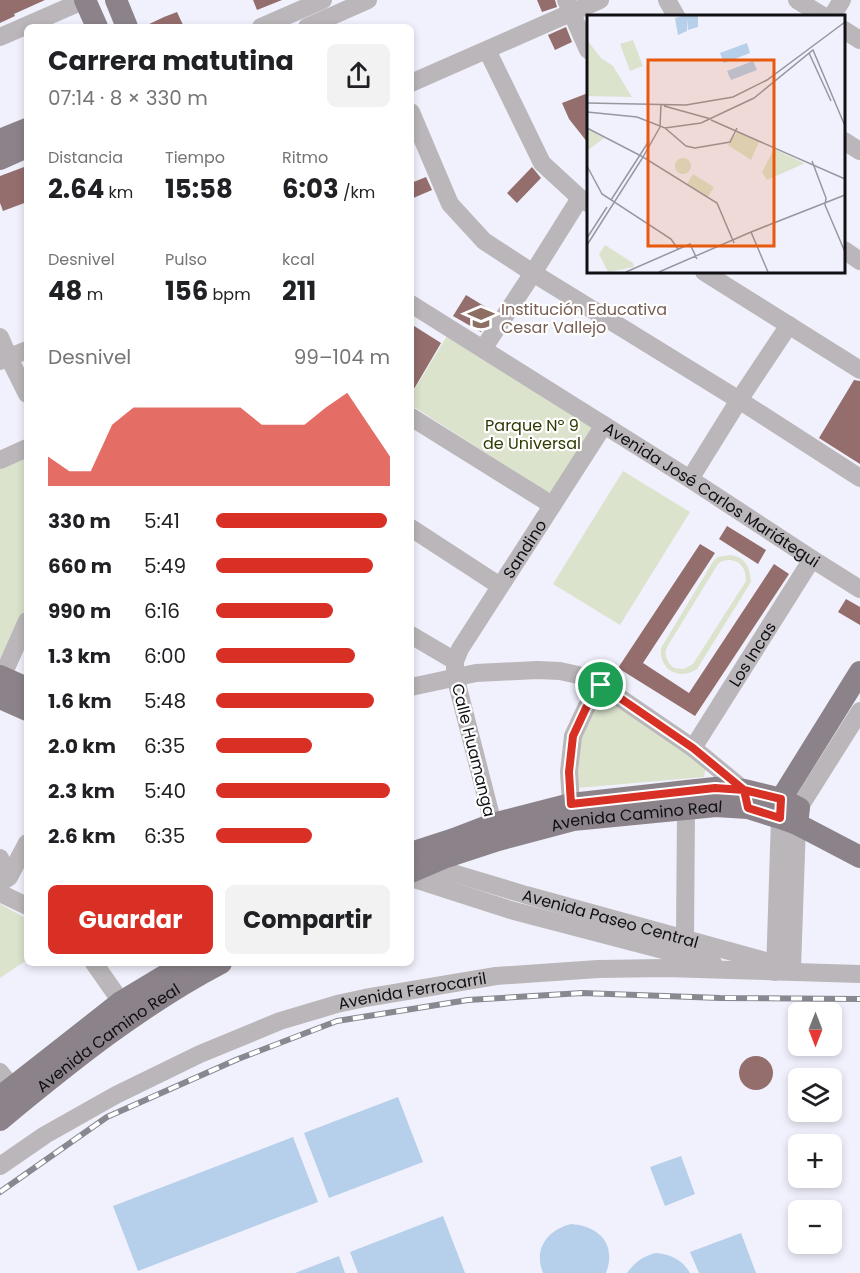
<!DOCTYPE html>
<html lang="es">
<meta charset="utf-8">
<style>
:root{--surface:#fff;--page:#f2f2f2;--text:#202124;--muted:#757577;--accent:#d93025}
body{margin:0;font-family:Poppins,sans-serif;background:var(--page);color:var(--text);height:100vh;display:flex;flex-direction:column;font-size:22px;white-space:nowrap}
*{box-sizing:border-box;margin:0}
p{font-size:20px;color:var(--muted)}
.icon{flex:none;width:33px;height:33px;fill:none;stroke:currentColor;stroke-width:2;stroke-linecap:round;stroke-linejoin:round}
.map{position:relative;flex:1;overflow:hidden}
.drawer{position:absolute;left:24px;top:24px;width:390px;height:942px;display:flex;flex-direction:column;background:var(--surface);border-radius:9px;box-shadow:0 3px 9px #0003}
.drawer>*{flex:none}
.needle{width:39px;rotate:180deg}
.fabs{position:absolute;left:788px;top:1002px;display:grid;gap:12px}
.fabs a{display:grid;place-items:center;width:54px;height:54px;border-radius:9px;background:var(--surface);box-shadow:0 3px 9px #0003;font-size:30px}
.pin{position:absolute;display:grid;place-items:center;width:51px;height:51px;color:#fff;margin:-26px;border:3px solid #fff;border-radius:50%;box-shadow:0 2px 6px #0007}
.round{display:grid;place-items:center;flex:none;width:63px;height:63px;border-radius:9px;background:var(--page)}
.overview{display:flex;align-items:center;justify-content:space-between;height:102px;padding:0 24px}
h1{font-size:27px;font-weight:700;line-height:45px}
.metrics{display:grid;grid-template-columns:repeat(3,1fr);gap:9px;height:102px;padding:6px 24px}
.metrics div{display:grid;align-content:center}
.metrics b{font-size:26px;font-weight:700}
.metrics small{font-size:16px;font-weight:400}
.metrics p{font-size:16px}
.chart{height:168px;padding:12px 24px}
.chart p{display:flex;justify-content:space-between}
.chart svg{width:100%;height:108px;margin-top:6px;fill:var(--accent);opacity:.7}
.button{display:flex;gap:12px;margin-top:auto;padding:12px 24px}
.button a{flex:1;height:69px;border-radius:9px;background:var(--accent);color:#fff;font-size:24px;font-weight:700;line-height:69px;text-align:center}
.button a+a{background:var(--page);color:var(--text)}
ul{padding:0 24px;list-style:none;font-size:20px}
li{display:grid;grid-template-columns:96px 72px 1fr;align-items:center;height:45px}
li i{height:15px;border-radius:8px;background:var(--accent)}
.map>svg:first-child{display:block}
.green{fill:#dbe3cc;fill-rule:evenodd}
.water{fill:#b6cfea}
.building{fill:#946e6d}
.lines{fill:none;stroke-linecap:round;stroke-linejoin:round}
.minor{stroke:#bab6b9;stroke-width:18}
.major{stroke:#8b8389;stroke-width:22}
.rail-casing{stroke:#888890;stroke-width:6}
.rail{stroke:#fff;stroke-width:4;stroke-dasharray:11;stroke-linecap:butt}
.route-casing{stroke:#fff;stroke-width:12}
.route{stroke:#d93025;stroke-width:8}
.labels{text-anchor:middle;stroke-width:4.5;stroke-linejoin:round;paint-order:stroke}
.education-label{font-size:16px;fill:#785e54;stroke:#fff;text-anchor:start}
.park-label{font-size:16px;fill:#2e3a02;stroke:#fff}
.street-label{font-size:16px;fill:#101014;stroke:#fff}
.inset-road{fill:none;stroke:#96979f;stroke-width:1.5}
.view{fill:#e8590c;fill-opacity:0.15;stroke:#e8590c;stroke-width:3}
.inset-edge{fill:none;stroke:#101014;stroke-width:3}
</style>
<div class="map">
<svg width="860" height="1273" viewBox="0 0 860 1273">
<rect width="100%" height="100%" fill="#f0f1fc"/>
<path class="green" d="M447,336L596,426L550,494L411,405V395Z
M27,456V605L0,661V468Z
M623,471L690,512L620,625L553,584Z
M730,555C746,557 750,568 751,582L697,669C679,681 659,670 661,648L714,560L718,557ZM728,560C741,560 746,569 746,581L693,664L684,669L674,668C668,663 663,655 667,647L718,564L722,561Z
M599,692L706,766L704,777L577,788L578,739Z
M0,904L27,919V960L0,978Z"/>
<path class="water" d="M398,1097L423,1162L329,1198L304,1133Z
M293,1137L318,1202L138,1271L113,1206Z
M681,1156L695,1194L665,1206L650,1167Z
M443,1216L465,1273H358L350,1252Z
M571,1224C599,1226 617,1244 606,1273H543C533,1248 548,1230 571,1224Z
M741,1233L756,1273H699L690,1252Z
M655,1253C670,1254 682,1259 690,1273H627C635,1262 642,1257 655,1253Z
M339,1256L345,1273H295Z"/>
<path class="building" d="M0,0H45L14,14L15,16L0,23Z
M253,0H282L257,10Z
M537,0H555L557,7L542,12Z
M177,12L184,27H143L164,17Z
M566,27L572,42L555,50L548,35Z
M588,93V143L569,119L562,103Z
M24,167L27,174V202L3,211L0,203V176Z
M532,167L541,178L517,203L507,193Z
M426,177L432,190L411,199V183Z
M466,295L494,312L481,332L453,316Z
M411,324L441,343L411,394Z
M854,380L860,381V464L819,438Z
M727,526L766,550L758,564L719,539Z
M700,544L715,553L643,663L689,693L774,564L789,574L695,716L618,668Z
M846,599L860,607V625L838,612Z
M739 1073a17 17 0 1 1 34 0a17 17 0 1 1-34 0Z"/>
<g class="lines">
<g class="minor">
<path d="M566,0L588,50"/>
<path d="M667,0L676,16"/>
<path d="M797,0L823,16"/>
<path d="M832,16L842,0"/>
<path d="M261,27L323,0"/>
<path d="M307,27L368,0"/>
<path d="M844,30L860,40"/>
<path d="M0,37L85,0"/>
<path d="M487,50L542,163L580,198L588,203"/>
<path d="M411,83L600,0"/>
<path d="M411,112L450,204L484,241L533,273L739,400L860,478"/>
<path d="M844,141L860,151"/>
<path d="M844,250L860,261"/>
<path d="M704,272L860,370"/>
<path id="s1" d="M411,304L690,479L812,559L860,589"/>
<path d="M0,337L9,358L27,394"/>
<path d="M483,349L533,273L580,198"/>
<path d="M0,361L27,350"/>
<path d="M411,417L552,505"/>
<path d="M0,460L27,448"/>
<path d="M690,479L739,400L789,325"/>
<path d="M411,528L500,586"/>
<path d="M411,635L455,661"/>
<path d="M2,677L27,621"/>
<path d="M411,687L476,673L537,670L560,671L578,675L601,685L693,748L744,790L745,794"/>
<path id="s2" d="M693,748L812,559"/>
<path d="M571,804L569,772L573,736L586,708L601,685"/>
<path d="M799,808L860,711"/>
<path id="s3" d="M493,824L455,676V661L460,649L604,425"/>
<path d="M0,858L9,877"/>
<path id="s4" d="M426,865L526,895L780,965"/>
<path d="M411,878L514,911L713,963"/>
<path d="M0,883L9,877L27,843"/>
<path d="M0,893L27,906"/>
<path d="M685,939L686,809"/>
<path d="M94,963L129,1013"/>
<path d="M792,968L797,824"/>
<path d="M775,972L780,818"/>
<path d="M0,1072L12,1087"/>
<path id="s5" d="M0,1166L45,1135L116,1095L200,1054L280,1021L337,1004L365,998L496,976L598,969L666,968L860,974"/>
</g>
<g class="major">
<path d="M85,0L97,27"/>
<path d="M116,0L127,27"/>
<path d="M0,140L27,129"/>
<path d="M0,159L27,147"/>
<path d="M0,676L27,688"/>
<path d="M0,698L27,710"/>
<path d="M781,813V799L860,672"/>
<path d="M411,853L454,839L493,824L571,804L687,791L715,788L744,790L781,799L799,808L797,824"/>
<path id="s6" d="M411,872L446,857L498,840L573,820L716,806L748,808L780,818L797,824L860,857"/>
<path d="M0,1097L121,1002L186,963"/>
<path id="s7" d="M0,1120C70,1062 141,1005 221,963"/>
</g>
<g class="rail-casing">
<path id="rail" d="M0,1192L107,1117L238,1059L337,1021L468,1000L582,993L720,998L860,999"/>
</g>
<use href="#rail" class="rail"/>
</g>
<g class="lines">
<g class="route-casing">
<path id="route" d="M601,685L693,748L744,790L748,808L780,818L781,799L744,790L715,788L571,804L569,772L573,736L586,708L601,685"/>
</g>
<use href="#route" class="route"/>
</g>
<defs>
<g id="school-bare" transform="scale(2.07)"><path d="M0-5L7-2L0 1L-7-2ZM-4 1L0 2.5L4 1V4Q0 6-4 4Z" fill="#8d6e63" stroke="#fff" stroke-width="2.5" paint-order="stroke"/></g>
</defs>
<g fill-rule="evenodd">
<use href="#school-bare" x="481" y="318"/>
</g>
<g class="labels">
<g class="education-label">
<text x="501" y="315">Institución Educativa<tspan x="501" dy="18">Cesar Vallejo</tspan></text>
</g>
<g class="park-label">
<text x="532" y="431">Parque Nº 9<tspan x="532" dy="18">de Universal</tspan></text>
</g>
<g class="street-label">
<text dy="6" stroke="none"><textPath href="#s1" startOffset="356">Avenida José Carlos Mariátegui</textPath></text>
<text dy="6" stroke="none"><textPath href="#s3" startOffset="300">Sandino</textPath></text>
<text dy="6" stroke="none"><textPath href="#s2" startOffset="111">Los Incas</textPath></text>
<text transform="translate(474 750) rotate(76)" y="6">Calle Huamanga</text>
<text dy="6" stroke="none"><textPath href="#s6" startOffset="234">Avenida Camino Real</textPath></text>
<text dy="6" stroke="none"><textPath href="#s4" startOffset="192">Avenida Paseo Central</textPath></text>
<text dy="6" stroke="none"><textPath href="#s5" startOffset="452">Avenida Ferrocarril</textPath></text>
<text dy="6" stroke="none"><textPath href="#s7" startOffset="136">Avenida Camino Real</textPath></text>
</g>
</g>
<g transform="translate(587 15)">
<rect width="258" height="258" fill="#f0f1fc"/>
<path d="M0,25L14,43L26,51L45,82L0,81ZM46,25L56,51L43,56L33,29ZM0,114L17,123L0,136ZM150,117L172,127L164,145L141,130ZM187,134L217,148L216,149L180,165L175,157ZM88 151a8 8 0 1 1 16 0a8 8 0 1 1-16 0ZM106,159L127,172L121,182L100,169ZM18,230L46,248L47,252L21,257L12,239Z" fill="#dbe3cc"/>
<path d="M96,1H111V12L101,15L100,4V16L91,20L88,3ZM160,28L163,38L137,48L133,38ZM166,46L170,55L144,65L140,56Z" fill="#b6cfea"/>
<path class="inset-road" d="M222,38L244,86M0,88L99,90L146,82L180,65L258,7M77,91L124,104M0,97L50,102L78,113L114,108L167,83L226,35L258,111M124,105L258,164M73,112L74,89M0,113L56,142L73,112M78,113L99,131L108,133L143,127L150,113M225,146L239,183L238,190L258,237M0,151L15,179L84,224L91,234M24,185L62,126M0,223L20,192M0,230L56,142L130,188L147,228M39,257L103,229L110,244M72,257L164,217M181,257L164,217L258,180"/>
<path class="view" d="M61,45H187V231H61Z"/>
<rect width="258" height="258" class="inset-edge"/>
</g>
</svg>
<div class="fabs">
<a><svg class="needle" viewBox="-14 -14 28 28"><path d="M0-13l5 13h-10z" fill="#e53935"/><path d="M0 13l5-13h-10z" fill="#757577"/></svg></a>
<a><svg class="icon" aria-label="layers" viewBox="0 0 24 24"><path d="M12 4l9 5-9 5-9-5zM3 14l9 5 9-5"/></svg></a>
<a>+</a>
<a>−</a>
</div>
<div class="pin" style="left:601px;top:685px;background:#1e9e55"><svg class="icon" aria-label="arrive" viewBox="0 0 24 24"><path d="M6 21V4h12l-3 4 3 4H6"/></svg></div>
<section class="drawer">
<div class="overview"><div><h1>Carrera matutina</h1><p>07:14 · 8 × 330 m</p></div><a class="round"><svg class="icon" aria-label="share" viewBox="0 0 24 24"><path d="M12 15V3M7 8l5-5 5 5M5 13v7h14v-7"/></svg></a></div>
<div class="metrics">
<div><p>Distancia</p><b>2.64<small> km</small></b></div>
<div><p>Tiempo</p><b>15:58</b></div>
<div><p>Ritmo</p><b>6:03<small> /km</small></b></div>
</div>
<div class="metrics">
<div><p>Desnivel</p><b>48<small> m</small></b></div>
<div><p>Pulso</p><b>156<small> bpm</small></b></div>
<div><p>kcal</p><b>211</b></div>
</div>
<div class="chart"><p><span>Desnivel</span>99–104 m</p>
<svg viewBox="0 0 160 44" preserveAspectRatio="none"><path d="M0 44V32L10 38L20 38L30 19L40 12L50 12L60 12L70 12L80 12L90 12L100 19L110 19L120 19L130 12L140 6L150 19L160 32V44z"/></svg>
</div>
<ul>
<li><b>330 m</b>5:41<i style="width:98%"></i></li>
<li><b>660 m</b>5:49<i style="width:90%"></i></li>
<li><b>990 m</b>6:16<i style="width:67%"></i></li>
<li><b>1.3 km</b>6:00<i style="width:80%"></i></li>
<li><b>1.6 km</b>5:48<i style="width:91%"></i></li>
<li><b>2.0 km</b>6:35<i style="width:55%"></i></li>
<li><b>2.3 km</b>5:40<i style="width:100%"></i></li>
<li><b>2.6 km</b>6:35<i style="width:55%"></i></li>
</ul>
<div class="button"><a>Guardar</a><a>Compartir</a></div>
</section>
</div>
